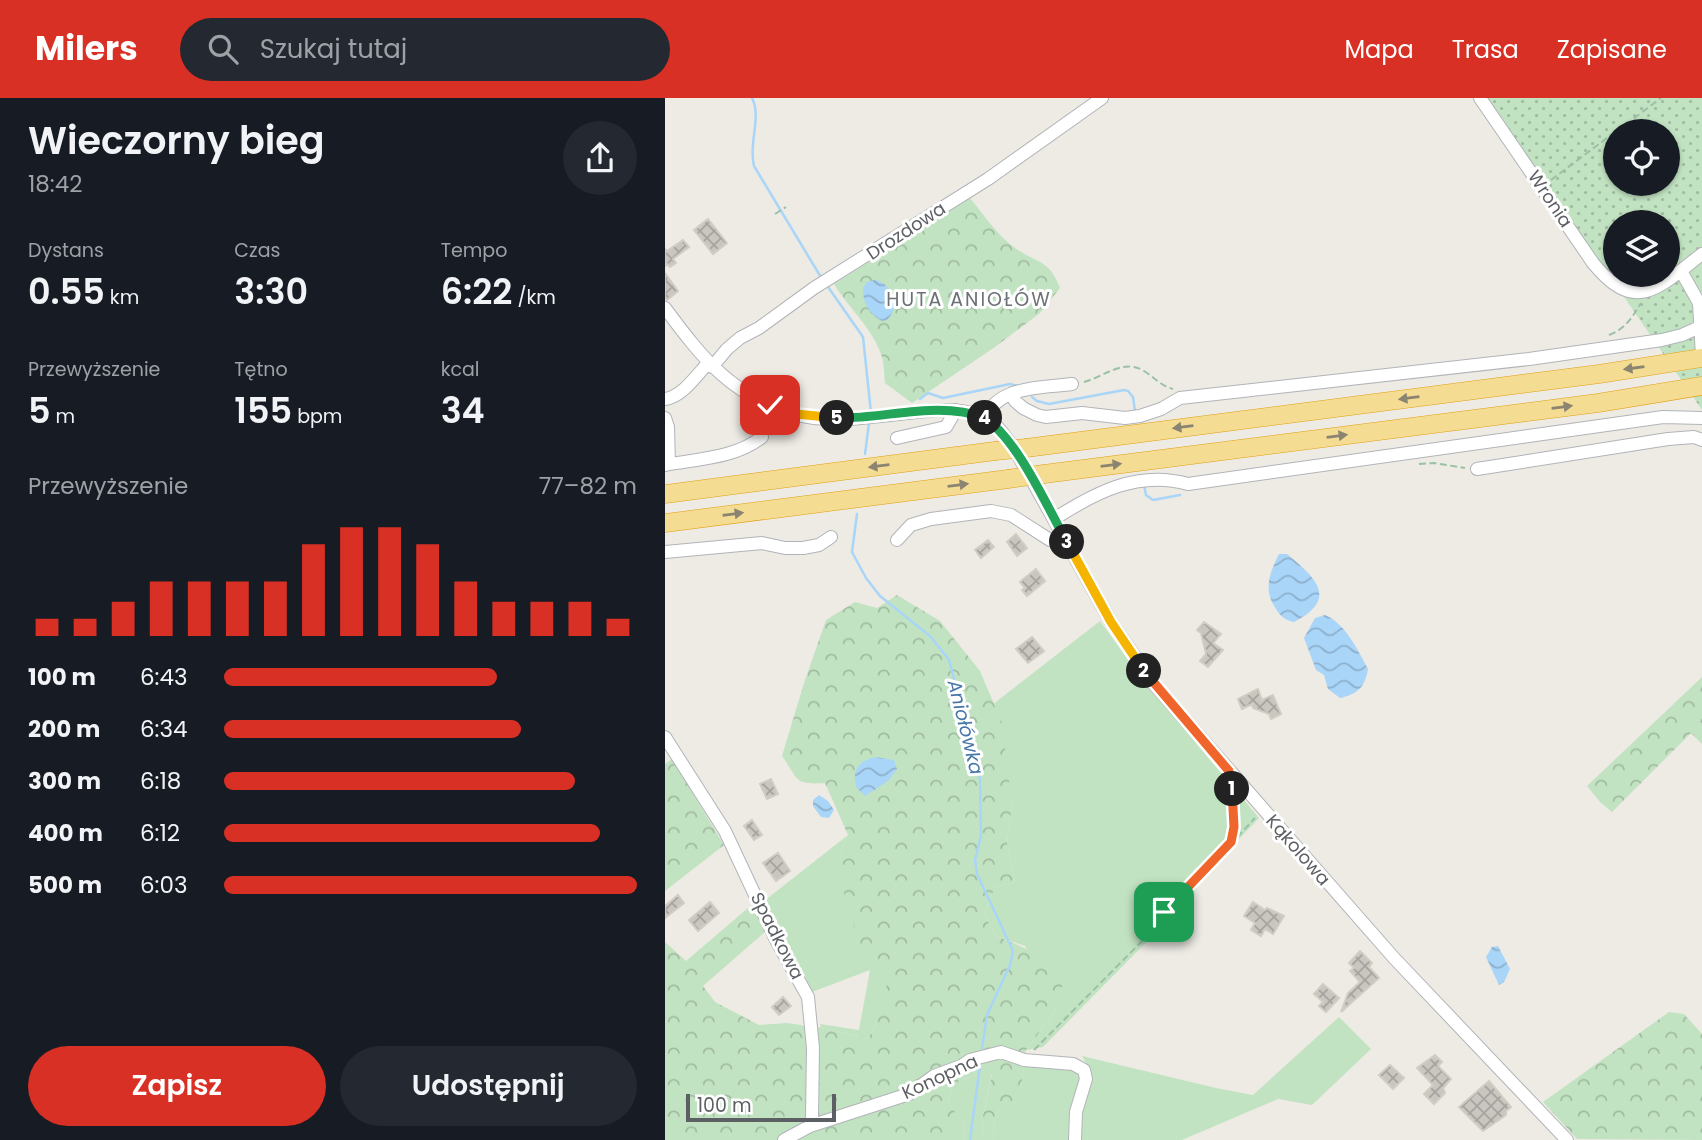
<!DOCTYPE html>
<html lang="pl">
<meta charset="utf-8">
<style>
:root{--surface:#171b24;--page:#242831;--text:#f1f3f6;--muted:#9ea1a6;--accent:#d93025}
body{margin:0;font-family:Poppins,sans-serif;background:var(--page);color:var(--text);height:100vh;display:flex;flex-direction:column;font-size:26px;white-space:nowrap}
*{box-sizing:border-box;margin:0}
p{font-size:23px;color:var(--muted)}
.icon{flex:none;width:38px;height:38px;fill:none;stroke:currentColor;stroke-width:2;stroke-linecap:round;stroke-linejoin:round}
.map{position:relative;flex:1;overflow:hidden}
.side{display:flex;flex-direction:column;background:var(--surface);width:665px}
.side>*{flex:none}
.tools{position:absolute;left:938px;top:21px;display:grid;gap:14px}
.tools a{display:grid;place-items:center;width:77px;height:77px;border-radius:50%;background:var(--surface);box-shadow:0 2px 5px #0004;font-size:35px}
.scale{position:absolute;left:21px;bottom:18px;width:150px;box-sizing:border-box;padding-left:7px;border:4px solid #5c5f63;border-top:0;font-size:19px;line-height:24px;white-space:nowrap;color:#5c5f63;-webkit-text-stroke:5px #fff;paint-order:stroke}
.pin{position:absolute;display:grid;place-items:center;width:60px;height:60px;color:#fff;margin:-30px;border-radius:14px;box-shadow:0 4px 10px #0006}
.km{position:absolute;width:35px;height:35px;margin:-18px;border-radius:50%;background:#222;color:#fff;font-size:19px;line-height:35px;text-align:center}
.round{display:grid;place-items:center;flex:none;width:74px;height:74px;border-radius:37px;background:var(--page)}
.overview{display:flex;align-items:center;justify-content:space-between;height:119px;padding:0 28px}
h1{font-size:38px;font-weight:600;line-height:52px}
.stats{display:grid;grid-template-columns:repeat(3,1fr);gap:10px;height:119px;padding:7px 28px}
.stats div{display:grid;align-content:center}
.stats b{font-size:35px;font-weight:600}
.stats small{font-size:19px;font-weight:400}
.stats p{font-size:19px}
.chart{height:196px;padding:14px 28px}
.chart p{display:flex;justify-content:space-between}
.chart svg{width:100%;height:126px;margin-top:7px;stroke:var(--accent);stroke-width:6}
.cta{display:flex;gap:14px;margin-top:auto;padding:14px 28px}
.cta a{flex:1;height:80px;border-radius:42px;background:var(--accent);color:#fff;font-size:28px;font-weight:600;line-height:80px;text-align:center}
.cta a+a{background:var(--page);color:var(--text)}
ul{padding:0 28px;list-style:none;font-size:23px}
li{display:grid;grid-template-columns:112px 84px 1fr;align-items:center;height:52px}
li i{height:18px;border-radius:9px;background:var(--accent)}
header{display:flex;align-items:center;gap:42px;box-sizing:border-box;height:98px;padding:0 35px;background:var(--accent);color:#fff}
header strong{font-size:33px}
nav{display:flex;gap:38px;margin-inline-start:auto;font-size:24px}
.search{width:490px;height:63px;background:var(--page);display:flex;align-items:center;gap:18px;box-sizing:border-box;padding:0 24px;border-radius:38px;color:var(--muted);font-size:26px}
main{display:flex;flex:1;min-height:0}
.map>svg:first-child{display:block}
.grass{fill:#c2e3c2}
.forest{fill:url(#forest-crowns)}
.park{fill:url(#park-dots);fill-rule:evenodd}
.water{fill:url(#water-waves)}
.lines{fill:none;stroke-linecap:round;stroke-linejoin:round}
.stream{stroke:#a9d5f8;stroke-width:2.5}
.building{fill:url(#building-cross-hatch);stroke:#d1cdc3;stroke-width:2}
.minor-casing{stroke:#b1b4b8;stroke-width:14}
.highway-casing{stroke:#e0a011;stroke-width:19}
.path{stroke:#9ac1a5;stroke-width:2;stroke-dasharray:7 3.5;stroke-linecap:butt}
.minor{stroke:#fff;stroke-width:12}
.highway{stroke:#f5dc93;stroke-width:18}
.highway-bridge-casing{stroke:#e0a011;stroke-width:19;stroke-linecap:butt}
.highway-bridge{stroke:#f5dc93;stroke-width:18}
.oneway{fill:#8a8471}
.split-1-casing{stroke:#fff;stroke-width:14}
.split-2-casing{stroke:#fff;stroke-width:14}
.split-3-casing{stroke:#fff;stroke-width:14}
.split-4-casing{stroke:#fff;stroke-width:14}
.split-5-casing{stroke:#fff;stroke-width:14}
.split-6-casing{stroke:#fff;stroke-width:14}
.split-1{stroke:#f0652b;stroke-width:9}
.split-2{stroke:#f0652b;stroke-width:9}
.split-3{stroke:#f5b400;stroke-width:9}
.split-4{stroke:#22a559;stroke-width:9}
.split-5{stroke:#22a559;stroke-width:9}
.split-6{stroke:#f5b400;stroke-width:9}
.labels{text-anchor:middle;stroke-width:6;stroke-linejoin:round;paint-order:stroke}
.street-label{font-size:18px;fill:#5c5f63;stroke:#fff}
.neighbourhood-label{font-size:19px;letter-spacing:2px;fill:#6d7175;stroke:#fff}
.water-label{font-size:19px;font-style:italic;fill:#4777a9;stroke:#fff}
</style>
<header>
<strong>Milers</strong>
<div class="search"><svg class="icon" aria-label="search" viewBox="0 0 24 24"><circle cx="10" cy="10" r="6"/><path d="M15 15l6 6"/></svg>Szukaj tutaj</div>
<nav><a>Mapa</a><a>Trasa</a><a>Zapisane</a></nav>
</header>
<main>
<section class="side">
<div class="overview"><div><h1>Wieczorny bieg</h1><p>18:42</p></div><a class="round"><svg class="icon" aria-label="share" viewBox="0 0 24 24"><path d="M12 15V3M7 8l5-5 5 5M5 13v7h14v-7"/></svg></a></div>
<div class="stats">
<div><p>Dystans</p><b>0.55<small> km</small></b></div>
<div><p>Czas</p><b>3:30</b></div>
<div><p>Tempo</p><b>6:22<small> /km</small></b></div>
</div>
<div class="stats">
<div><p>Przewyższenie</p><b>5<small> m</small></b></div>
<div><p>Tętno</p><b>155<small> bpm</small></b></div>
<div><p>kcal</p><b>34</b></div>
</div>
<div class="chart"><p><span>Przewyższenie</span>77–82 m</p>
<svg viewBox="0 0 160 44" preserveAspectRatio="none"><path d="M5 44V38M15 44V38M25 44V32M35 44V25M45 44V25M55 44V25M65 44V25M75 44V12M85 44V6M95 44V6M105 44V12M115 44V25M125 44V32M135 44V32M145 44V32M155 44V38"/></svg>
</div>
<ul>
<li><b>100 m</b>6:43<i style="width:66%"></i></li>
<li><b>200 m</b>6:34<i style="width:72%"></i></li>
<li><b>300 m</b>6:18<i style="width:85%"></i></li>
<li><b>400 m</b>6:12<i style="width:91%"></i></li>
<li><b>500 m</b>6:03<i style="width:100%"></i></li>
</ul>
<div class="cta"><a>Zapisz</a><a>Udostępnij</a></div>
</section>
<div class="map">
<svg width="1037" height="1042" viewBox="0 0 1037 1042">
<defs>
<pattern id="forest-crowns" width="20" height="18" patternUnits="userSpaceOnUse" patternTransform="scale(1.75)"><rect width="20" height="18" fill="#c2e3c2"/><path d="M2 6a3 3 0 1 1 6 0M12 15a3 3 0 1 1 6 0" fill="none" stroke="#a1bba1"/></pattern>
<pattern id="park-dots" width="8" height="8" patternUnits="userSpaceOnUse" patternTransform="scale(1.75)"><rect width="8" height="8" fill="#c2e3c2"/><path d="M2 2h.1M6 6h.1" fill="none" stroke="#a1bba1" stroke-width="1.8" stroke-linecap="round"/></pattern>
<pattern id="water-waves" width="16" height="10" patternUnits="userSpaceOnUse" patternTransform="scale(1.75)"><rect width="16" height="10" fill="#a9d5f8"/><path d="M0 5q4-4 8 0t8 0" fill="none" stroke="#8db0cc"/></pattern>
<pattern id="building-cross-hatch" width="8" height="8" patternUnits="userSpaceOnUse" patternTransform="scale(1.75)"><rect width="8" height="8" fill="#c9c6c0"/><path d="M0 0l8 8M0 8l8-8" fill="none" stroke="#a6a4a0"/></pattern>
</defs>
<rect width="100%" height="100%" fill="#edebe4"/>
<path class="grass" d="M435,523L478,582L594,720L504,815L507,818L378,949L361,952L391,912L360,848L331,838L319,816L330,789L350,784L342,744L347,707L327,607Z
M183,737L174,756L210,860L225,873C220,896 217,923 202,941L156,929L155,926L194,932L205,872L147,894C134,863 114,834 99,803Z
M674,919L706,951L647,1007L613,1001L517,1042H413L415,1014L427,975L417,958L551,990L588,997Z
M359,965L409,971L416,979L405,1042H328L330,1019L335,1010L356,990Z
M327,975L318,1018L317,1042H298L300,1027L283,1005L288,986L307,978Z"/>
<path class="forest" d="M305,100C319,117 333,138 350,150C373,166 384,161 395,190L375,215L330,249L247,305L220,285C219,274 219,261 214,251C204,227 183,209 169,186Z
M232,497L275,523L315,573L337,625L347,707L342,744L350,784L330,789L319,816L331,838C361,849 377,858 399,881L391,912L361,952L356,990L348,1008L335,1010L330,1019L328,1042H317L318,1018L327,976L307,978L288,986L283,1005L300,1027L298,1042H0V844L21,863L83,810L92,813L101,833L38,888L50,904L94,927L122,925L136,927L144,931L156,929L202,941C217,923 220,895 224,873L210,860H200L180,801L174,756L183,737L160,685C129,687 134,682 117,658L139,585L161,522L190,504L212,510Z
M1037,579V646L1026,635L947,714L935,704L922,688Z
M7,661L59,747L0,793V666Z
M1004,914L1019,916L1037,936V1042L912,1041L878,1004Z"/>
<path class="park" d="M822,0H1037V312ZM950,33H1003V86H950ZM950,124H1003V177H950Z"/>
<path class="water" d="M209,182C227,184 236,209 222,222L217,223C205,217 197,204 198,190L202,184Z
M614,456H622C648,478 676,500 629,524C620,522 616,519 611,511C598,492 604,476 614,456Z
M660,517C680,525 693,552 703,571C700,589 693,596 675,600L663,591L659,577L651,572L639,540L650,520Z
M210,659L229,662L232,671L223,683L200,698L191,689C187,672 193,663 210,659Z
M154,697L163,703L169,712L164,720L156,719L148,708V702Z
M833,848L845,871L839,884L834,887L821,859L827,849Z"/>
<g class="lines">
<path class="stream" d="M87,0C97,19 83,46 89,68L157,181
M161,186L198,239L206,315
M367,299L372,303L384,306L459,292L463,293L468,299L470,313
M255,301L263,295L278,300L345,286L352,288
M200,356L204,325
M479,387L481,397L488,402L515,397
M192,416L187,454L201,480L215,498L265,538L284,562L315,681L316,738L310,762L312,776L348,853L345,867L322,917L317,951
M305,1042L315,967"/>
</g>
<path class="building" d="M43,121L62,145L48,156L29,132Z
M18,142L24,149L8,161L11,165L5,169L2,166L0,168V151L2,153Z
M0,175L13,193L2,202L0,201Z
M351,436L362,450L352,458L342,444Z
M323,442L329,449L316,460L310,452Z
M371,471L380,483L362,498L357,492L360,490L355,484Z
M539,524L556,536L548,545L558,552L543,569L535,563L541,556L536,535L532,532Z
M367,539L379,553L363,565L351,551Z
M593,591L597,602L608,597L616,616L606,621L604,616L588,610L587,606L577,611L573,601Z
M106,681L113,696L102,701L95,686Z
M87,722L97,737L89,742L79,728Z
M113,755L125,773L111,783L98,765Z
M13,797L19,805L0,820V808Z
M45,804L54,815L33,833L24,822Z
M588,804L600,812L602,810L619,818L608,836L600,831L596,838L586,832L590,825L579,818Z
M695,853L707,865L704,869L714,880L676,914L683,895L695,884L685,873L689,870L684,865Z
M658,886L674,900L661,914L654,908L658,904L649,896Z
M118,899L126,908L114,917L107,909Z
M770,957L777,964L773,968L786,981L778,990L780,995L769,1006L759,996L768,987L752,970Z
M725,967L739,980L728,991L714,977Z
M824,983L846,1009L841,1013V1017L818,1033L794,1009Z"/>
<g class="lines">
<g class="minor-casing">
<path id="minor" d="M815,0L928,165C971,218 994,189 1037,156
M1016,173L1034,205L1037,259
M0,210C37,260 67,298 129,316C168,327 212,318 252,314C275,312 298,309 320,320C333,326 340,339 349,350L446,524L488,585L729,860L902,1042
M47,269L62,251L75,240L94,230L149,190L323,81L437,0
M347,295L350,303L358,310L372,317L381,319L417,315L460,320L475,318L496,311L515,300L864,261L997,242L1017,237L1037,228
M0,301C17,299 32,277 43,265
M0,320L3,329L4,366
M320,320C334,287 377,290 407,286
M232,340L281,329L291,312
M0,367C33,361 71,360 97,339
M812,371L1003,341L1029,339L1037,342
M389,421C431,394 473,372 523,386L998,319L1037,320
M232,442L246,427L266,421L326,413L346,417L385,442
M0,454L97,445L120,450H138L154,447L166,439
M0,639L60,733L111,842L143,899L148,950L147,1019L145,1028L119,1042
M145,1028L244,996L269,978L296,968L305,962L336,954L359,962L408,966L419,972L421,981L411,1014L410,1042"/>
</g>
<g class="highway-casing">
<path id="highway" d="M361,350L934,276L1037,260
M379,376L933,305L1037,288
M0,396L330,353
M0,425L343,381"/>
</g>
<path class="path" d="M952,33L996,0
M886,82L950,34
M110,116L121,109
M944,237C960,231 967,220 976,205
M419,284C438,279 459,260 479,273C489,279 496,288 508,291
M754,366L769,365L800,370
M565,747L590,720
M369,952L495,825L499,814L566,744L569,729L568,695"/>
<use href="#minor" class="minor"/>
<use href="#highway" class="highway"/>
<g class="highway-bridge-casing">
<path id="highway-bridge" d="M330,353L361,350
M343,381L379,376"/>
</g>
<use href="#highway-bridge" class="highway-bridge"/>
</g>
<defs><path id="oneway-solid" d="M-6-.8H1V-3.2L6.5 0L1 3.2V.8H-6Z" transform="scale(1.75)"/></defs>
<g class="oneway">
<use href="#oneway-solid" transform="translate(969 270) rotate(172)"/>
<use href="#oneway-solid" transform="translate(744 300) rotate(173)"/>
<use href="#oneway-solid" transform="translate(897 309) rotate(-7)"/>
<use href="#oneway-solid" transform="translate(518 329) rotate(173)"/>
<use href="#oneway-solid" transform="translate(672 338) rotate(-7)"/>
<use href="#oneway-solid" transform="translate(446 367) rotate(-7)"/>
<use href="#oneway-solid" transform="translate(214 368) rotate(173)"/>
<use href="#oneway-solid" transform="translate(293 387) rotate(-7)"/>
<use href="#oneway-solid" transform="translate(68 416) rotate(-7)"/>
</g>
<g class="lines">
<g class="split-1-casing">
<path id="split-1" d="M499,814L566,744L569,729L567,691"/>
</g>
<g class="split-2-casing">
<path id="split-2" d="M479,573L564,673L567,691"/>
</g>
<g class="split-3-casing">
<path id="split-3" d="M402,444L446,524L479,573"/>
</g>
<g class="split-4-casing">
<path id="split-4" d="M320,320C354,344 381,407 402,444"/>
</g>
<g class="split-5-casing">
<path id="split-5" d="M172,320C221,321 273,302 320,320"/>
</g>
<g class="split-6-casing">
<path id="split-6" d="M105,307L131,316L172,320"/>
</g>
<use href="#split-1" class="split-1"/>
<use href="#split-2" class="split-2"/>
<use href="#split-3" class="split-3"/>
<use href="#split-4" class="split-4"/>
<use href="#split-5" class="split-5"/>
<use href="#split-6" class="split-6"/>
</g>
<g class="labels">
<g class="street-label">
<text transform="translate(885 101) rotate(56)" y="6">Wronia</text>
<text transform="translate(241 133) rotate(-33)" y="6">Drozdowa</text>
<text transform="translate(633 752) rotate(49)" y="6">Kąkolowa</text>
<text transform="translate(112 838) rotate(63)" y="6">Spadkowa</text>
<text transform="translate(275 979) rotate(-25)" y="6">Konopna</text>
</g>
<g class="neighbourhood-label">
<text x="304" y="208">HUTA ANIOŁÓW</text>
</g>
<g class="water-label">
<text transform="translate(301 629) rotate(76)" y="7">Aniołówka</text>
</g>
</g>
</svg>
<div class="tools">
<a><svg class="icon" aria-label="locate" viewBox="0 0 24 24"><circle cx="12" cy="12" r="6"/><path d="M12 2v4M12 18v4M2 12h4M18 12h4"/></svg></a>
<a><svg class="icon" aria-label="layers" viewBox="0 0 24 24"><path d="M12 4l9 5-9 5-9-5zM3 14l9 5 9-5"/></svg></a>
</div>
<div class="scale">100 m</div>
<div class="pin" style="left:499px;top:814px;background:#1e9e55"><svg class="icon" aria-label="arrive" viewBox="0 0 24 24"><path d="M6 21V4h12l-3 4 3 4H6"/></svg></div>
<div class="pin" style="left:105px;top:307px;background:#d93025"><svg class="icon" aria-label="check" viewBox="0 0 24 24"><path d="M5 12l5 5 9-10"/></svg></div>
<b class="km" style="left:567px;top:691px">1</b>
<b class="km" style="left:479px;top:573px">2</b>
<b class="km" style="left:402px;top:444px">3</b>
<b class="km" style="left:320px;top:320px">4</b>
<b class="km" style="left:172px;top:320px">5</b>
</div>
</main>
